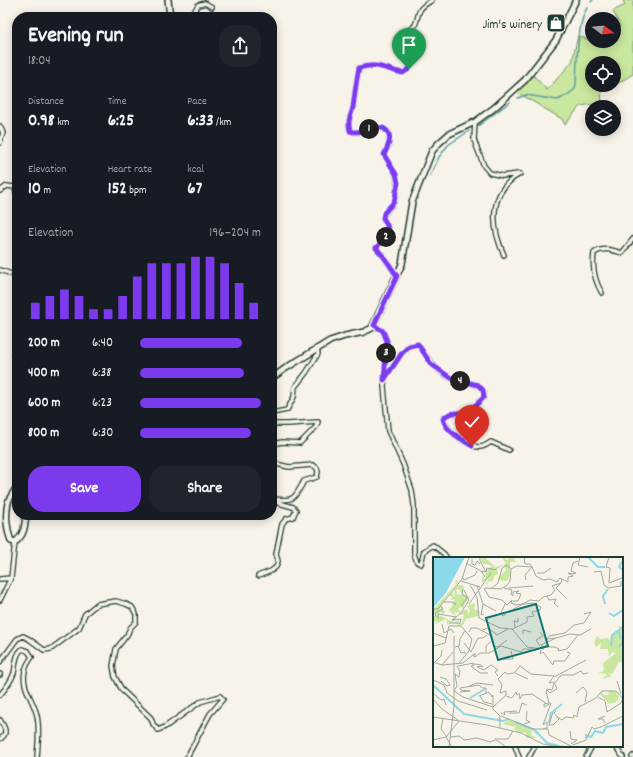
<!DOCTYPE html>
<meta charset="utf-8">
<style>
:root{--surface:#171b24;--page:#20242c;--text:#f1f3f6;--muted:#9ea1a6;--accent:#7c3aed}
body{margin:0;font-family:Dekko,sans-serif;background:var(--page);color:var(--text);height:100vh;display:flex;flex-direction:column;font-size:15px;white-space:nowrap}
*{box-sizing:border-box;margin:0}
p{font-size:13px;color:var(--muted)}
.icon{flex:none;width:22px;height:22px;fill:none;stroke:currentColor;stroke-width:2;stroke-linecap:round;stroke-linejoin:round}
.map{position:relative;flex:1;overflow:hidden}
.panel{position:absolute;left:12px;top:12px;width:265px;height:508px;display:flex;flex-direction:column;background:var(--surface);border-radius:16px;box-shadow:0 2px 10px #0003}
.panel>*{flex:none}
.needle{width:26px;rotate:106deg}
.tools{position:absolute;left:585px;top:12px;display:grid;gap:8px}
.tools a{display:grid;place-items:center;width:36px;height:36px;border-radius:50%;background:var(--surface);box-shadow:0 2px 10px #0003;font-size:20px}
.pin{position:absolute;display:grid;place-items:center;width:34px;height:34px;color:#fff;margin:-41px -17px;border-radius:50% 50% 50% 0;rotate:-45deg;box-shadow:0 0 4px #0007}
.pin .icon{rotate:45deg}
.km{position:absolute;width:20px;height:20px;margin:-10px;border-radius:50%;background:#222;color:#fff;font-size:11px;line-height:20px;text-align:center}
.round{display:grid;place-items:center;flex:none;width:42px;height:42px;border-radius:16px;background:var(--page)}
.head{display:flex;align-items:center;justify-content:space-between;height:68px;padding:0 16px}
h1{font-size:22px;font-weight:700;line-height:30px}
.metrics{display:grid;grid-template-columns:repeat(3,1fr);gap:6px;height:68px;padding:4px 16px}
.metrics div{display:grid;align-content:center}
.metrics b{font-size:17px;font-weight:700}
.metrics small{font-size:11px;font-weight:400}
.metrics p{font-size:11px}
.chart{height:112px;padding:8px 16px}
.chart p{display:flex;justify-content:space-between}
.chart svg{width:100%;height:72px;margin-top:4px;stroke:var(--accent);stroke-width:6}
.cta{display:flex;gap:8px;margin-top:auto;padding:8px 16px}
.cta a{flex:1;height:46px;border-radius:16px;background:var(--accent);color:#fff;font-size:16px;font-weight:700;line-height:46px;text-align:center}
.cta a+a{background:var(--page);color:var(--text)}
ul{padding:0 16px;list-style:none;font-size:13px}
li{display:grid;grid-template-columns:64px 48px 1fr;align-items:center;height:30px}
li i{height:10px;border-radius:5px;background:var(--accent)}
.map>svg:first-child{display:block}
.green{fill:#c9e79f;stroke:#74926a}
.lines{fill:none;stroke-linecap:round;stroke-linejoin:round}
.stream{stroke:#609ba2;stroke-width:1.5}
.street-casing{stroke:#1f3d34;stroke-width:6}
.secondary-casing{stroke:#1f3d34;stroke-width:8}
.street{stroke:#f7f3e8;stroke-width:3.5}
.secondary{stroke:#f7f3e8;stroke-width:5}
.route-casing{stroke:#fff;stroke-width:8}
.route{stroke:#7c3aed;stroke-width:5}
.labels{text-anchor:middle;stroke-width:4;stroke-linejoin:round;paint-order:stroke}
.poi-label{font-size:13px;fill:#1f3d34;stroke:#f7f3e8;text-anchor:end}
.inset-river{fill:none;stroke:#8cd9eb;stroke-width:2}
.inset-road{fill:none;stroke:#a1aaa0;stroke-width:1}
.view{fill:#0f766e;fill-opacity:0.15;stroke:#0f766e;stroke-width:2}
.inset-edge{fill:none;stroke:#1f3d34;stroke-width:2}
</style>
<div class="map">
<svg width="633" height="757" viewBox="0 0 633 757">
<rect width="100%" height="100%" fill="#f7f3e8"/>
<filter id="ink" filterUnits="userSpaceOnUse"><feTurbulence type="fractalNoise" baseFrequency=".025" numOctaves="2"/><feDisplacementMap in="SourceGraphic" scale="8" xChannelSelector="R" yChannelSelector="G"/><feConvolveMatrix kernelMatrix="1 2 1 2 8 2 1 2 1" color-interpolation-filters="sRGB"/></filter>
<g filter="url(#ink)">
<path class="green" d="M623,0H633V74L620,82L614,84V63H592V85H609L601,88L602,103L580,106L565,125L562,119L515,91L534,76L547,90L572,62L578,35L605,48L610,41H614V35L620,26L613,11L625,5Z"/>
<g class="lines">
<path class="stream" d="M591,2L593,0
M518,98L526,95L558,100L569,94L575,89L576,84C577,64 577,24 587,8
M478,126L510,102
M430,176L439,157L448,145L469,131"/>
<g class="street-casing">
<path id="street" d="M191,17L198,5L205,3L212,7
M475,122L474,140L484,166L490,173L503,176L518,174
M0,126L3,133L0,143
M0,191L7,186L14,187L17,194
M504,255C491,227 488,191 520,174
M0,270L17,276
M397,276L384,257L376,248C386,237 393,232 383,218C385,211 390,208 394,202C395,200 396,196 396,193C400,176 393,169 384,155L389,144V133C377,119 364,137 350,131C347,118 351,118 353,107C355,94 356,81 359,68C381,62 384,70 403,73L409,69L411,62L407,55L400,49C397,30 406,36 415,25C418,20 417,15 420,10C422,6 428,3 432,0
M602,293C594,280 592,268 594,253C603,247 612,250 622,253L633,239
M374,325L383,331L387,341L384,386L388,431L403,464L412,490L414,505V554L417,562L421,564L424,551L433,545L444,554L447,558
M384,379L402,353L409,346L418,344C428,359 435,370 451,378C462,384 478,380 484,392V397C479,402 474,408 466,411C458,415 449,410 443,419C446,429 468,448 480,447C483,447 488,444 491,442L509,450
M272,413L287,410L294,397L295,387L306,373L318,354L317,348
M272,424H288L318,422L316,427L300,443L282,442L272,444
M272,463L289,467L313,465L317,468L318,472L317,477L304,481C295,497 295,502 275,499L272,501
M258,576L271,571L276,567L278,561L276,554L282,524L286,519L293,517L296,510L293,507L272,501
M0,579L11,578
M0,600L11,578L15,542
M0,662L17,639L23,636L29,639L44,650L51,649L79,628L85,614L97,604L116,601L126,604L132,607L136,614V622L130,628L127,635L116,649L113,666L115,677L122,690L151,718L153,724L158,730L165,727L200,702L220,696L223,699L210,714L187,757
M0,674V675
M0,695C6,688 11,682 14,673C16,664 15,655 22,649L28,651L32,657C29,661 26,666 25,671C21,688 34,700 37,716C40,730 38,743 37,757
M0,720C4,726 9,734 0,739
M515,746L519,757
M615,746L623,757
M529,757L535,746
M586,757L592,746
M632,757L633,756"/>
</g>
<g class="secondary-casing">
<path id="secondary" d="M168,0L170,17
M17,351L15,354L17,361
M272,378L286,368L330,341L345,336L364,332L372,328L402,264L412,202L432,151L439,143L449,134L475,122L494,108L525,80L556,40L576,0
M17,487C14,492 9,498 8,503C5,515 7,531 11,541L15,542C24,536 25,526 26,515"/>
</g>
<use href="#street" class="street"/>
<use href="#secondary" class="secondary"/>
</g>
</g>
<g class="lines" filter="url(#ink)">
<g class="route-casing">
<path id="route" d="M409,69L403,73C384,70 381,62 359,68C356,81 355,94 353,107C351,118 347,118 350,131C361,136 379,121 387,131C393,138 387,148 384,155L396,174L398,183L394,202L384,213L383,218C393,232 386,237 376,248L384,257L397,276L374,325L383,331L387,341L384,380L402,353L409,346L418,344L431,364L451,378L478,385L483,390L484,397C479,402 474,408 466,411C458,415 449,410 443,419C446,432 462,439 472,446"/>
</g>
<use href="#route" class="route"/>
</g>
<defs>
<g id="shop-square" transform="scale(1)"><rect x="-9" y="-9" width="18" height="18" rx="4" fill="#1f3d34" stroke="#f7f3e8"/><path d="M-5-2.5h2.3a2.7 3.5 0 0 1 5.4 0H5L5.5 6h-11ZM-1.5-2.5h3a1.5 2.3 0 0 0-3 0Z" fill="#fff"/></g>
</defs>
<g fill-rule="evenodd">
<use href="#shop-square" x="556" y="23"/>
</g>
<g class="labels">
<g class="poi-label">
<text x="542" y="28">Jim's winery</text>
</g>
</g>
<g transform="translate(433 557)">
<rect width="190" height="190" fill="#f7f3e8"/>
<path d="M49,0L53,1L62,10L73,7L69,0L75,3V0H80L83,5H77V18L74,24L66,23L65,26V21L73,13L71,8L62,13L64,15L65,13V17L62,18L59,25L54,24L55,28L53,27L56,20L51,25H49V19L52,23L53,13L59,9L48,6ZM23,22L25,25L7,49L10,50L9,52L13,56L9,57L7,54L6,58L18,64L20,61L24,60L20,64L22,65L27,62L24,66L16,65L15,69L13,62L0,68L5,64L0,65L2,56L0,53L22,28ZM25,28H30L31,31L28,36L26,32L23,33L25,38L32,37L36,41L31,47V52L28,50L25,52L28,55L34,52L36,58L37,53L34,49L42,46L41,52L47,54L45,59L33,62L30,68L25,69L24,66H29L31,58L26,57V54L23,56L20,54L23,58H21L16,53L20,48L24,50L19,47L22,42L18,43L19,40L16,38L19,35L22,40L21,33ZM190,69V105H186L179,117L175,115L178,118L177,120L169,122L174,117L165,116L171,114L170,106L183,96L179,95L176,100L175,92H167L168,86L163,90L161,86L164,79L168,82L175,81L177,84L178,79L188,71L184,70ZM178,133L183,135L186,141L183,145L176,147L167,137L169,135L171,138H176L175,135ZM77,163L102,174L106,180L99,173L98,178L104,181H93V176L79,174H84L81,172L83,170L69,167Z" fill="#c9e79f"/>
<path d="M0,0H32L12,37L0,51Z" fill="#8cd9eb"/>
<path class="inset-river" d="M155,0L165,10H172M190,3L186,10L190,13M172,47L170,39L175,32M176,56L181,59L190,53M185,74L190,85L186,90M178,89L179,78L190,70M0,128L31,157L70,164L76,162M37,141L52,132M82,165L102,173L114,186L130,190M116,166L118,156L129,147M153,181V178L158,180L162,174L170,176L173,170L190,167"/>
<path class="inset-road" d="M47,0V4L53,15L49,14V16M91,0L92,7H97L99,10M147,0L145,8L155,10M176,0L173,10L177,11L176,26L189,21M39,2V7L42,8L44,4L47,7M33,6L48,14L52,20M78,12L84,9L99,10L103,19L110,23L117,22L124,25L127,21L129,22M53,15L54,11L64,13M161,15L168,14L171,28L175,31L188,29V24M104,16H111L118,11M30,21L31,23L42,18L44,14M129,22L135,25V20L140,19L135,16L140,17L143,16L138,14L140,6L145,4M93,23L92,18L99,10M28,24L47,30M128,26L123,31L133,41M37,28L44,40L46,61L67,71L79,72L86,69L94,65V60L101,59L99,55L107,53L108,50M44,29L50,47L48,58L51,57M51,31L56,40L69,43L74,48L79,43L78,46L83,48L100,46L108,50M52,31L68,32L73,29L77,24L78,12M59,31L65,26L69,11L74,8L78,12M71,31L79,33L78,37L80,39V35L86,34L83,36L88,37L85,44H80M75,31L100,29M114,39L116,43L123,42L121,46L125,50M10,45H19L23,47L21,49M36,47L58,16M50,47L63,54M72,47L68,56L70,59L73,57M28,49L34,41L29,37L30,32M0,52H5L29,22L36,0M79,53L97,43L106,44L110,40L118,38L122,33L119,29L128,26L129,22M3,60L2,56L10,52L7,48M5,62V57L23,60M16,66H27L28,62L19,63L28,56L36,43L31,33M9,67L11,76L18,72L21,76M82,70L81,64L85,65V61M79,72L94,90L111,92L108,88L123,81L114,82L116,79L132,76L141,68L151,66L158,55L151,57M49,73L55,71L64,78L75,72M36,75L38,71H44L57,78L59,84L53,89V95M0,76L13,81M90,77V73L98,75M123,81L137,77L147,78L158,72M31,86L38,95L45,81H50L54,78M0,89L12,86L16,69H28L39,82L36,94L26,106M25,89L28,96L32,95V97M61,89L65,90L74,83M107,89L103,83L110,79L107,75M22,90L26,89L27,82L32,74M112,90H122L126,92L125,94L134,92L145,78M108,93L107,97L110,95L120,108L121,104H132L137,96L134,95M71,102H80L78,94M0,105L9,108L30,106L41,97H43L40,99L42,100L47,96H56L68,89L88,95L90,92H100M2,105L8,99L9,93M9,108L20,95M24,109L27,114L26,120L22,117L24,129L21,134L30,140L60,150L73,138V134L67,136L69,128L65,122L72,115L74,117L81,116L87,109L98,117L121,119L116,126L119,125L121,126L119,133L114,132L113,134L116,146L111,147V150L118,146L110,168L114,165V171L110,172H115L116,178L140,190M25,109L41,106L38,110L42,107L48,108L50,110L48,109L44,110L51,113L58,108L65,113L62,115L65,119M39,110L47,116H55M82,116L95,122M7,120L13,122L17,128L14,129L8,124M121,120L153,103M0,123L11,128L14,136L25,144L54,153M184,124L188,137M121,127L128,118H140L148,114L150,117L155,116M36,129L44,126L60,128M114,133L117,136L124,132L122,127M27,135L37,134L28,133L27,131L46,128L49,131H53V136M0,136L8,143L11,142L13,148M143,136L150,130L154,135L152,145M46,139L56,135L59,140L60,138V152L67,159V171M47,139L51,145L59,147M73,139L79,141L83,135L84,138L86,136L87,142M165,140L172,144L174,155L188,146L190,141M0,142L9,152L25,163M87,142L89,138L99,137L114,147M68,156L72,158L71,155L84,154M76,156H86L89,146L94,148M68,159L100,172H110M0,160L54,168L88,176L110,187L127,190M124,160L129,163L133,160L140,161L141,158L144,160L146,150L163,141L169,134H183L190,142M10,161L8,172L14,180M172,166L170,162H165L172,159M91,167L97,165L93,163L94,154M116,168H120L126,162L121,156L123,154M116,168L120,155M137,174L138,182L144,183L138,187M18,180L26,179L31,183L44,181L57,185L62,183M0,183L13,180M140,188L153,183L159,170L161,172L168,170L190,159M16,190L21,149V79M19,190L13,180L26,164M73,190L62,182H75L80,174"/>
<path class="view" d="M103,47L115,89L65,103L53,61Z"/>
<rect width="190" height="190" class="inset-edge"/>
</g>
</svg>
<div class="tools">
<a><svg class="needle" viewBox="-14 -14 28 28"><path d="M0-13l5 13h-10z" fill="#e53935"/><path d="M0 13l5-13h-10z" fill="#9ea1a6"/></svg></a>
<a><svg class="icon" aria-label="locate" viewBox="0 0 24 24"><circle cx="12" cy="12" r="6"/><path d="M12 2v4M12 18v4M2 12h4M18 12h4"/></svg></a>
<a><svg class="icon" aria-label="layers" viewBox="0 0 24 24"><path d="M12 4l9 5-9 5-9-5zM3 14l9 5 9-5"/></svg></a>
</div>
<div class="pin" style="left:409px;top:69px;background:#1e9e55"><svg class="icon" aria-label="arrive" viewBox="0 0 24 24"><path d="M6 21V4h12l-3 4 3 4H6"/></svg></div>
<div class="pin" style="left:472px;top:446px;background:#d93025"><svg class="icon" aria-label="check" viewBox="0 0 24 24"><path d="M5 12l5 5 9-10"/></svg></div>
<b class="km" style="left:369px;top:129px">1</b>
<b class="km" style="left:386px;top:237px">2</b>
<b class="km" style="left:386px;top:353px">3</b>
<b class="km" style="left:460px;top:381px">4</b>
<section class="panel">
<div class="head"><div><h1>Evening run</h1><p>18:04</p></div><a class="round"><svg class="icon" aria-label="share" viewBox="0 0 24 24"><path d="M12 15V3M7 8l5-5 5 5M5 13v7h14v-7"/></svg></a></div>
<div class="metrics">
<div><p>Distance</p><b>0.98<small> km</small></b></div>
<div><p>Time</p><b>6:25</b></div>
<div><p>Pace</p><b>6:33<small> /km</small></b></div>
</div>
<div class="metrics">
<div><p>Elevation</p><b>10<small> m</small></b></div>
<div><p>Heart rate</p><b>152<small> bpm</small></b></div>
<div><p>kcal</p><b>67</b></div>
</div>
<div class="chart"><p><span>Elevation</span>196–204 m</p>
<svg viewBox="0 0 160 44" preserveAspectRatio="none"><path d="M5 44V34M15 44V30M25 44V26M35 44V30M45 44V38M55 44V38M65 44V30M75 44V18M85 44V10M95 44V10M105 44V10M115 44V6M125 44V6M135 44V10M145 44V22M155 44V34"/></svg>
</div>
<ul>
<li><b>200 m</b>6:40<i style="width:84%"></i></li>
<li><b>400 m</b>6:38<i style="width:86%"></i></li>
<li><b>600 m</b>6:23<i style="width:100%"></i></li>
<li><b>800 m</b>6:30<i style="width:92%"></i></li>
</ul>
<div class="cta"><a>Save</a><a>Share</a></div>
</section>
</div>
